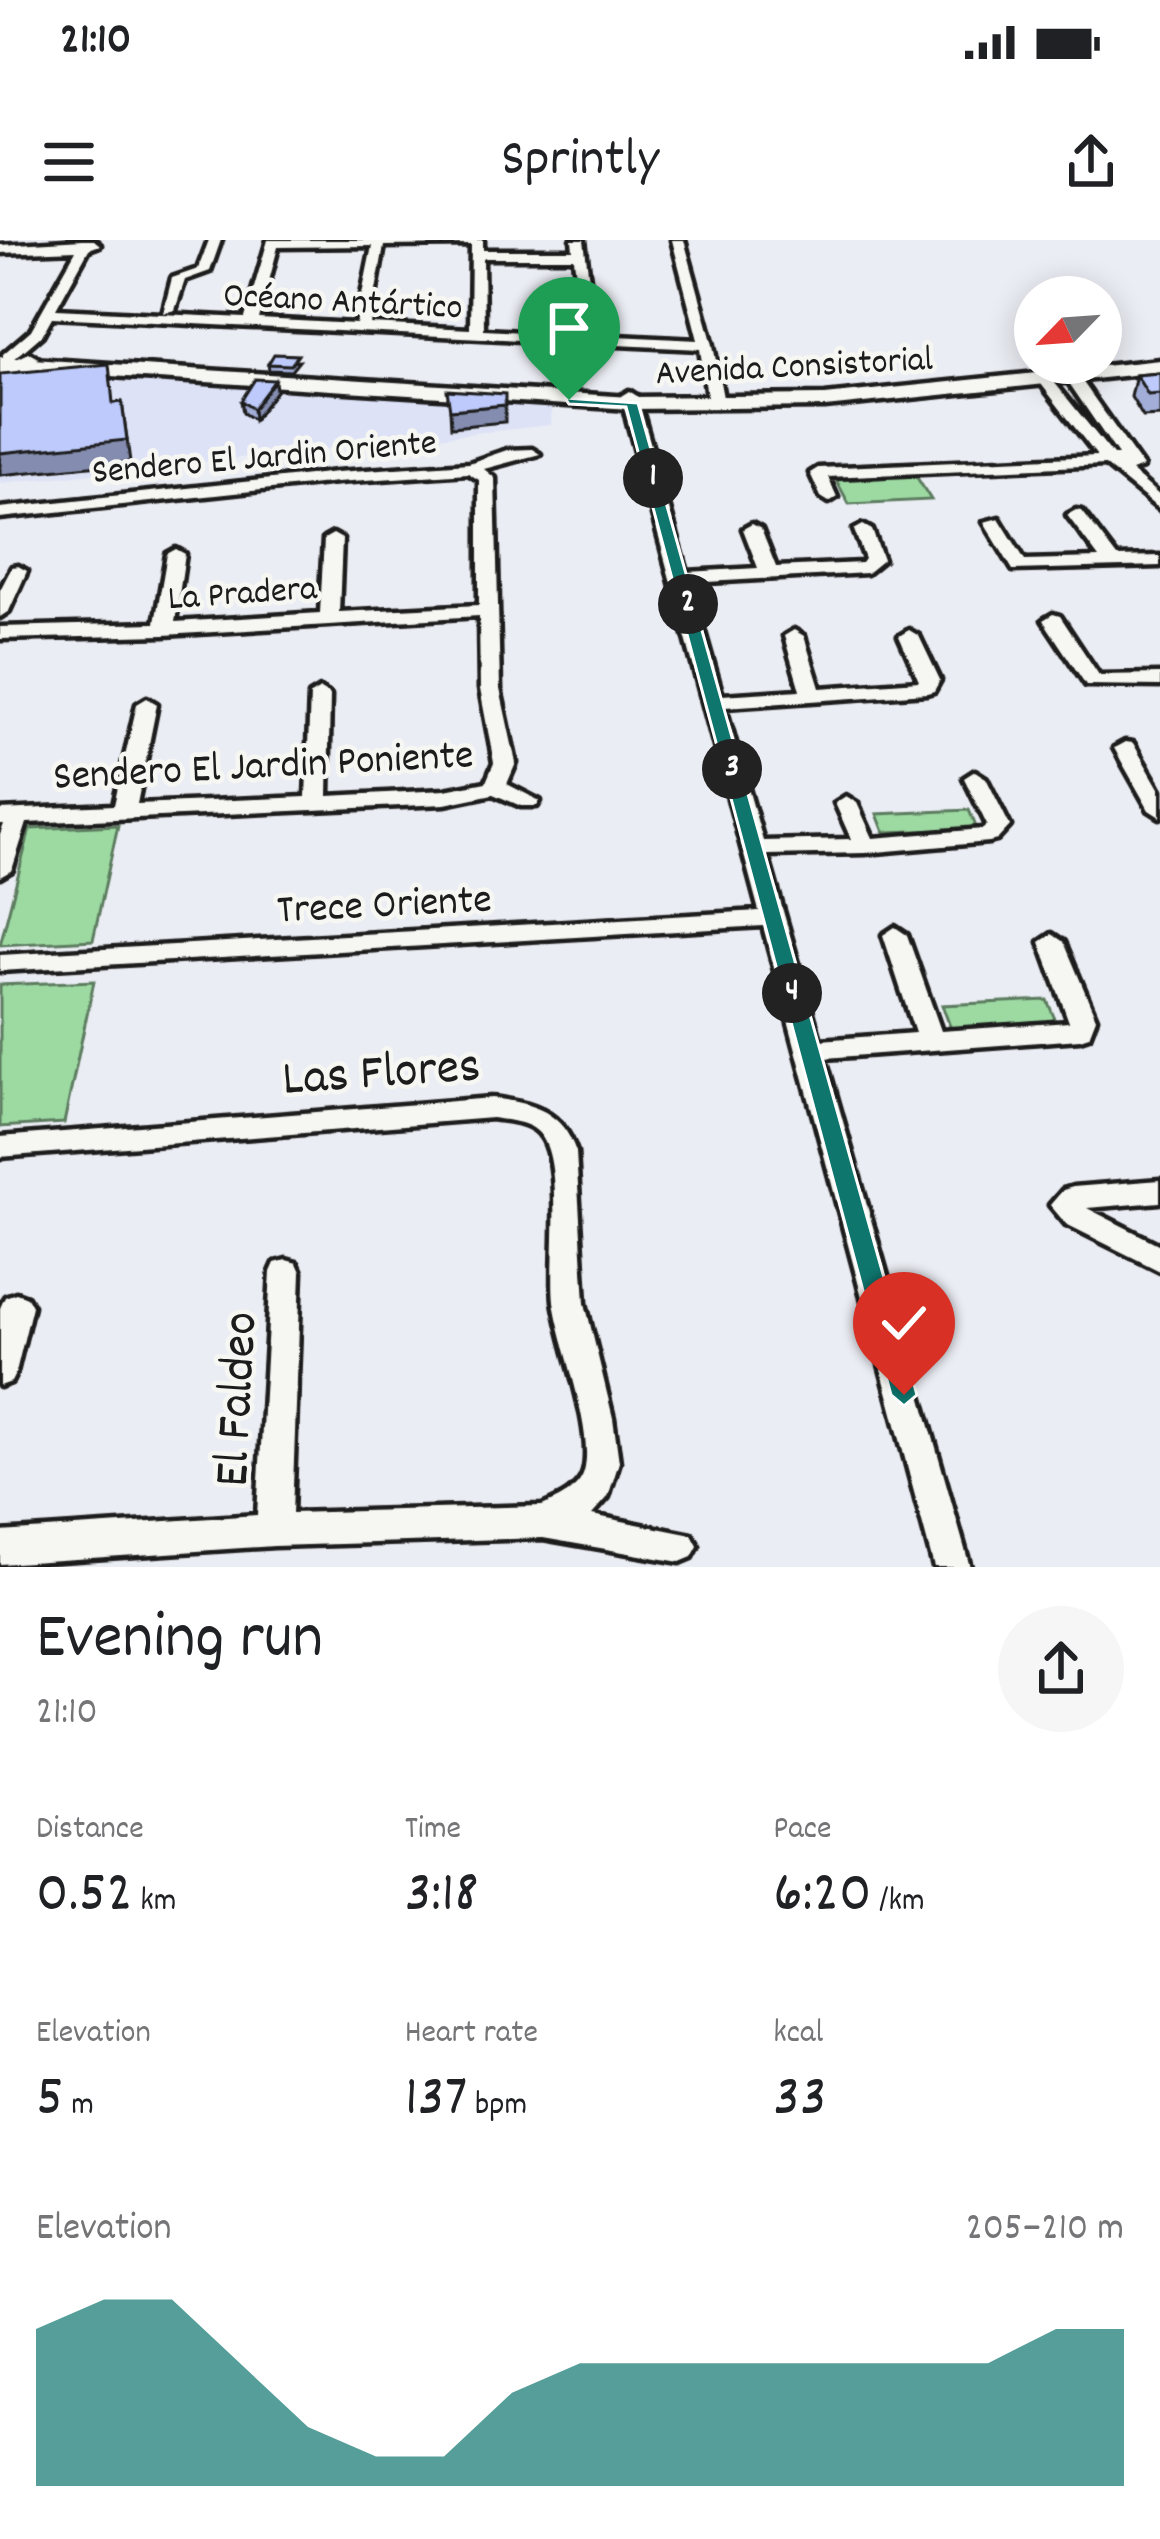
<!DOCTYPE html>
<meta charset="utf-8">
<style>
:root{--surface:#fff;--page:#f6f6f6;--text:#202124;--muted:#757577;--accent:#0f766e}
body{margin:0;font-family:Dekko,sans-serif;background:var(--page);color:var(--text);height:100vh;display:flex;flex-direction:column;font-size:45px;white-space:nowrap}
*{box-sizing:border-box;margin:0}
p{font-size:39px;color:var(--muted)}
.icon{flex:none;width:66px;height:66px;fill:none;stroke:currentColor;stroke-width:2;stroke-linecap:round;stroke-linejoin:round}
.map{position:relative;height:1327px;overflow:hidden}
.side{display:flex;flex-direction:column;background:var(--surface);flex:1}
.side>*{flex:none}
.needle{width:78px;rotate:245deg}
.fabs{position:absolute;left:1014px;top:36px;display:grid;gap:24px}
.fabs a{display:grid;place-items:center;width:108px;height:108px;border-radius:50%;background:var(--surface);box-shadow:0 6px 30px #0003;font-size:60px}
.pin{position:absolute;display:grid;place-items:center;width:102px;height:102px;color:#fff;margin:-123px -51px;border-radius:50% 50% 50% 0;rotate:-45deg;box-shadow:0 0 12px #0007}
.pin .icon{rotate:45deg}
.km{position:absolute;width:60px;height:60px;margin:-30px;border-radius:50%;background:#222;color:#fff;font-size:33px;line-height:60px;text-align:center}
.round{display:grid;place-items:center;flex:none;width:126px;height:126px;border-radius:63px;background:var(--page)}
.headline{display:flex;align-items:center;justify-content:space-between;height:204px;padding:0 36px}
h1{font-size:66px;font-weight:600;line-height:90px}
.stats{display:grid;grid-template-columns:repeat(3,1fr);gap:18px;height:204px;padding:12px 36px}
.stats div{display:grid;align-content:center}
.stats b{font-size:60px;font-weight:600}
.stats small{font-size:33px;font-weight:400}
.stats p{font-size:33px}
.chart{height:336px;padding:24px 36px}
.chart p{display:flex;justify-content:space-between}
.chart svg{width:100%;height:216px;margin-top:12px;fill:var(--accent);opacity:.7}
.status{display:flex;justify-content:space-between;align-items:center;height:84px;padding:0 60px;background:var(--surface);direction:ltr}
.status svg{height:33px;fill:currentColor}
header{display:flex;justify-content:space-between;align-items:center;height:156px;padding:0 36px;background:var(--surface);font-size:54px;font-weight:600}
.map>svg:first-child{display:block}
.built{fill:#dde2f6}
.green{fill:#9ddaa2;stroke:#5c7b5f;stroke-width:3}
.lines{fill:none;stroke-linecap:round;stroke-linejoin:round}
.minor-casing{stroke:#1c1c1c;stroke-width:9}
.tertiary-casing{stroke:#1c1c1c;stroke-width:9}
.secondary-casing{stroke:#1c1c1c;stroke-width:9}
.minor{fill:#f6f6f2;fill-rule:evenodd}
.tertiary{fill:#f6f6f2;fill-rule:evenodd}
.secondary{fill:#f6f6f2;fill-rule:evenodd}
.wall{fill:#a3aed8;stroke:#1c1c1c;stroke-width:3}
.shaded-wall{fill:#848db0;stroke:#1c1c1c;stroke-width:3}
.building{fill:#bdcafb;stroke:#1c1c1c;stroke-width:3}
.route{fill:#0f766e;stroke:#fff;stroke-width:3}
.labels{text-anchor:middle;stroke-width:9;stroke-linejoin:round;paint-order:stroke}
.far-street-label{font-size:36px;fill:#1c1c1c;stroke:#f6f6f2}
.street-label{font-size:42px;fill:#1c1c1c;stroke:#f6f6f2}
.near-street-label{font-size:51px;fill:#1c1c1c;stroke:#f6f6f2}
</style>
<div class="status"><b>21:10</b><svg viewBox="0 0 49 12"><path d="M0 12V9h3v3zM5 12V6h3v6zM10 12V3h3v9zM15 12V0h3v12zM26 1h20v11H26zM47 4h2v5h-2z"/></svg></div>
<header><svg class="icon" aria-label="menu" viewBox="0 0 24 24"><path d="M4 6h16M4 12h16M4 18h16"/></svg>Sprintly<svg class="icon" aria-label="share" viewBox="0 0 24 24"><path d="M12 15V3M7 8l5-5 5 5M5 13v7h14v-7"/></svg></header>
<div class="map">
<svg width="1160" height="1327" viewBox="0 0 1160 1327">
<rect width="100%" height="100%" fill="#ebedf4"/>
<filter id="ink" filterUnits="userSpaceOnUse"><feTurbulence type="fractalNoise" baseFrequency=".00833" numOctaves="2"/><feDisplacementMap in="SourceGraphic" scale="24" xChannelSelector="R" yChannelSelector="G"/><feConvolveMatrix kernelMatrix="1 2 1 2 8 2 1 2 1" color-interpolation-filters="sRGB"/></filter>
<g filter="url(#ink)">
<path class="built" d="M22,131L552,165L551,185L0,243V144Z"/>
<path class="green" d="M916,236L931,260L849,264L836,240Z
M969,570L977,589L884,592L877,574Z
M118,585L93,700L0,705L30,589Z
M94,741L64,883L0,887V745Z
M1047,760L1057,784L951,789L942,765Z"/>
<g class="lines">
<g class="minor-casing">
<path id="minor" d="M82,0H94L100,5L89,9L56,69L245,78L268,0H483V10H573L572,0H584L596,95L698,100L672,0H684L713,105L724,163L716,168L708,163L700,109L596,104L590,107L583,103L52,77L42,95L13,120H3V114L31,90L76,10L0,13V5ZM471,5L470,89L370,84L384,6ZM372,6L356,84L259,79L278,7ZM483,18H574L582,95L484,90Z
M209,0H221L210,31L185,40L175,70L163,73L172,38L198,29Z
M1072,133L1077,134L1143,227L1131,231L1160,256V270L1105,225L828,237L837,257L829,262L821,257L810,233L818,228L1097,216L1038,140L1045,136L1050,137L1113,215H1118L1065,137Z
M629,151L637,156L687,332L758,328L743,289L752,284L761,289L776,327L862,323L865,319L854,290L863,285L872,290L883,320L867,333L690,343L722,455L800,450L784,396L794,390L804,396L820,448L919,441L899,396L909,390L919,396L940,440L934,451L927,453L725,467L763,601L851,599L835,563L846,556L857,563L873,598L983,589L987,585L964,538L975,531L986,538L1010,586L997,600L989,602L865,613L767,615L820,800L915,793L883,695L895,687L907,695L941,791L1069,782L1040,702L1052,694L1064,702L1096,778L1089,796L1080,799L825,818L970,1327H934L763,686L0,731V715L759,671L621,156Z
M507,210L532,209L540,214L484,229L495,238L500,449L516,523L507,544L540,561L537,566H521L493,554L445,564L27,583L12,630L0,637V595L4,584H0V570L114,565L137,464L147,458L157,464L137,564L306,557L310,455L320,449L330,455L328,556L445,550L486,542L494,523L480,449L479,376L164,395L0,399V387L155,383L167,314L176,309L185,314L175,382L320,373L324,299L333,294L342,299L339,372L479,365V240L468,233L337,242L0,278V268L337,232L469,223Z
M1076,270L1082,271L1117,317L1160,316V326L1013,330L984,282L999,278L1025,320L1099,318L1067,275Z
M18,326L27,331L9,371L0,377V350L12,327Z
M1053,374L1060,376L1099,435L1160,434V446L1086,445L1043,380Z
M1125,502L1133,503L1160,550V577L1149,570L1114,508Z
M492,858C533,864 562,870 576,912L585,1063L613,1178L619,1222L608,1257L592,1275L692,1295L698,1306L692,1317L680,1322L543,1298L274,1306L0,1324V1292L257,1275L271,1032L275,1023L286,1020L297,1023L301,1032L292,1273L542,1266C558,1259 579,1250 584,1232C595,1191 560,1106 554,1061C550,1021 563,927 542,897C532,881 509,881 492,878L0,917V897Z
M1160,940V962L1087,968L1160,1005V1031L1066,984L1050,965L1063,950L1073,947Z
M16,1053L27,1057L32,1066L16,1132L11,1142L0,1146V1068L5,1057Z"/>
</g>
<g class="tertiary-casing">
<path id="tertiary" d="M29,113L38,118L35,122L0,141V127Z"/>
</g>
<g class="secondary-casing">
<path id="secondary" d="M0,117L631,157L825,155L1160,120V132L825,167L631,169L0,129Z"/>
</g>
<use href="#minor" class="minor"/>
<use href="#tertiary" class="tertiary"/>
<use href="#secondary" class="secondary"/>
</g>
<path class="wall" d="M299,121L291,131L269,130L268,124Z
M1160,133V176L1143,177L1131,157L1136,135Z
M276,151L254,180L243,173L241,161Z"/>
<path class="shaded-wall" d="M275,140L276,151L254,180L253,169Z
M122,162L130,222L0,235V213Z
M505,165V182L451,187L450,170Z"/>
<path class="building" d="M274,114L298,115L291,125L268,124Z
M109,124L113,163L122,162L127,200L0,213V134Z
M1160,133V154L1148,155L1136,135Z
M255,139L275,140L253,169L241,161Z
M447,150L505,154V165L450,170Z"/>
</g>
<path class="route" d="M565,158L638,163L917,1155L904,1166L891,1155L626,167L569,164Z"/>
<g class="labels">
<g class="far-street-label">
<text transform="translate(343 58) rotate(3)" y="13">Océano Antártico</text>
<text transform="translate(794 123) rotate(-3)" y="13">Avenida Consistorial</text>
<text transform="translate(264 214) rotate(-5)" y="13">Sendero El Jardin Oriente</text>
<text transform="translate(242 350) rotate(-4)" y="13">La Pradera</text>
</g>
<g class="street-label">
<text transform="translate(263 522) rotate(-3)" y="15">Sendero El Jardin Poniente</text>
<text transform="translate(384 661) rotate(-3)" y="15">Trece Oriente</text>
</g>
<g class="near-street-label">
<text transform="translate(381 828) rotate(-4)" y="18">Las Flores</text>
<text transform="translate(232 1159) rotate(-87)" y="18">El Faldeo</text>
</g>
</g>
</svg>
<div class="fabs">
<a><svg class="needle" viewBox="-14 -14 28 28"><path d="M0-13l5 13h-10z" fill="#e53935"/><path d="M0 13l5-13h-10z" fill="#757577"/></svg></a>
</div>
<div class="pin" style="left:569px;top:160px;background:#1e9e55"><svg class="icon" aria-label="arrive" viewBox="0 0 24 24"><path d="M6 21V4h12l-3 4 3 4H6"/></svg></div>
<div class="pin" style="left:904px;top:1155px;background:#d93025"><svg class="icon" aria-label="check" viewBox="0 0 24 24"><path d="M5 12l5 5 9-10"/></svg></div>
<b class="km" style="left:653px;top:238px">1</b>
<b class="km" style="left:688px;top:364px">2</b>
<b class="km" style="left:732px;top:529px">3</b>
<b class="km" style="left:792px;top:753px">4</b>
</div>
<section class="side">
<div class="headline"><div><h1>Evening run</h1><p>21:10</p></div><a class="round"><svg class="icon" aria-label="share" viewBox="0 0 24 24"><path d="M12 15V3M7 8l5-5 5 5M5 13v7h14v-7"/></svg></a></div>
<div class="stats">
<div><p>Distance</p><b>0.52<small> km</small></b></div>
<div><p>Time</p><b>3:18</b></div>
<div><p>Pace</p><b>6:20<small> /km</small></b></div>
</div>
<div class="stats">
<div><p>Elevation</p><b>5<small> m</small></b></div>
<div><p>Heart rate</p><b>137<small> bpm</small></b></div>
<div><p>kcal</p><b>33</b></div>
</div>
<div class="chart"><p><span>Elevation</span>205–210 m</p>
<svg viewBox="0 0 160 44" preserveAspectRatio="none"><path d="M0 44V12L10 6L20 6L30 19L40 32L50 38L60 38L70 25L80 19L90 19L100 19L110 19L120 19L130 19L140 19L150 12L160 12V44z"/></svg>
</div>
</section>
